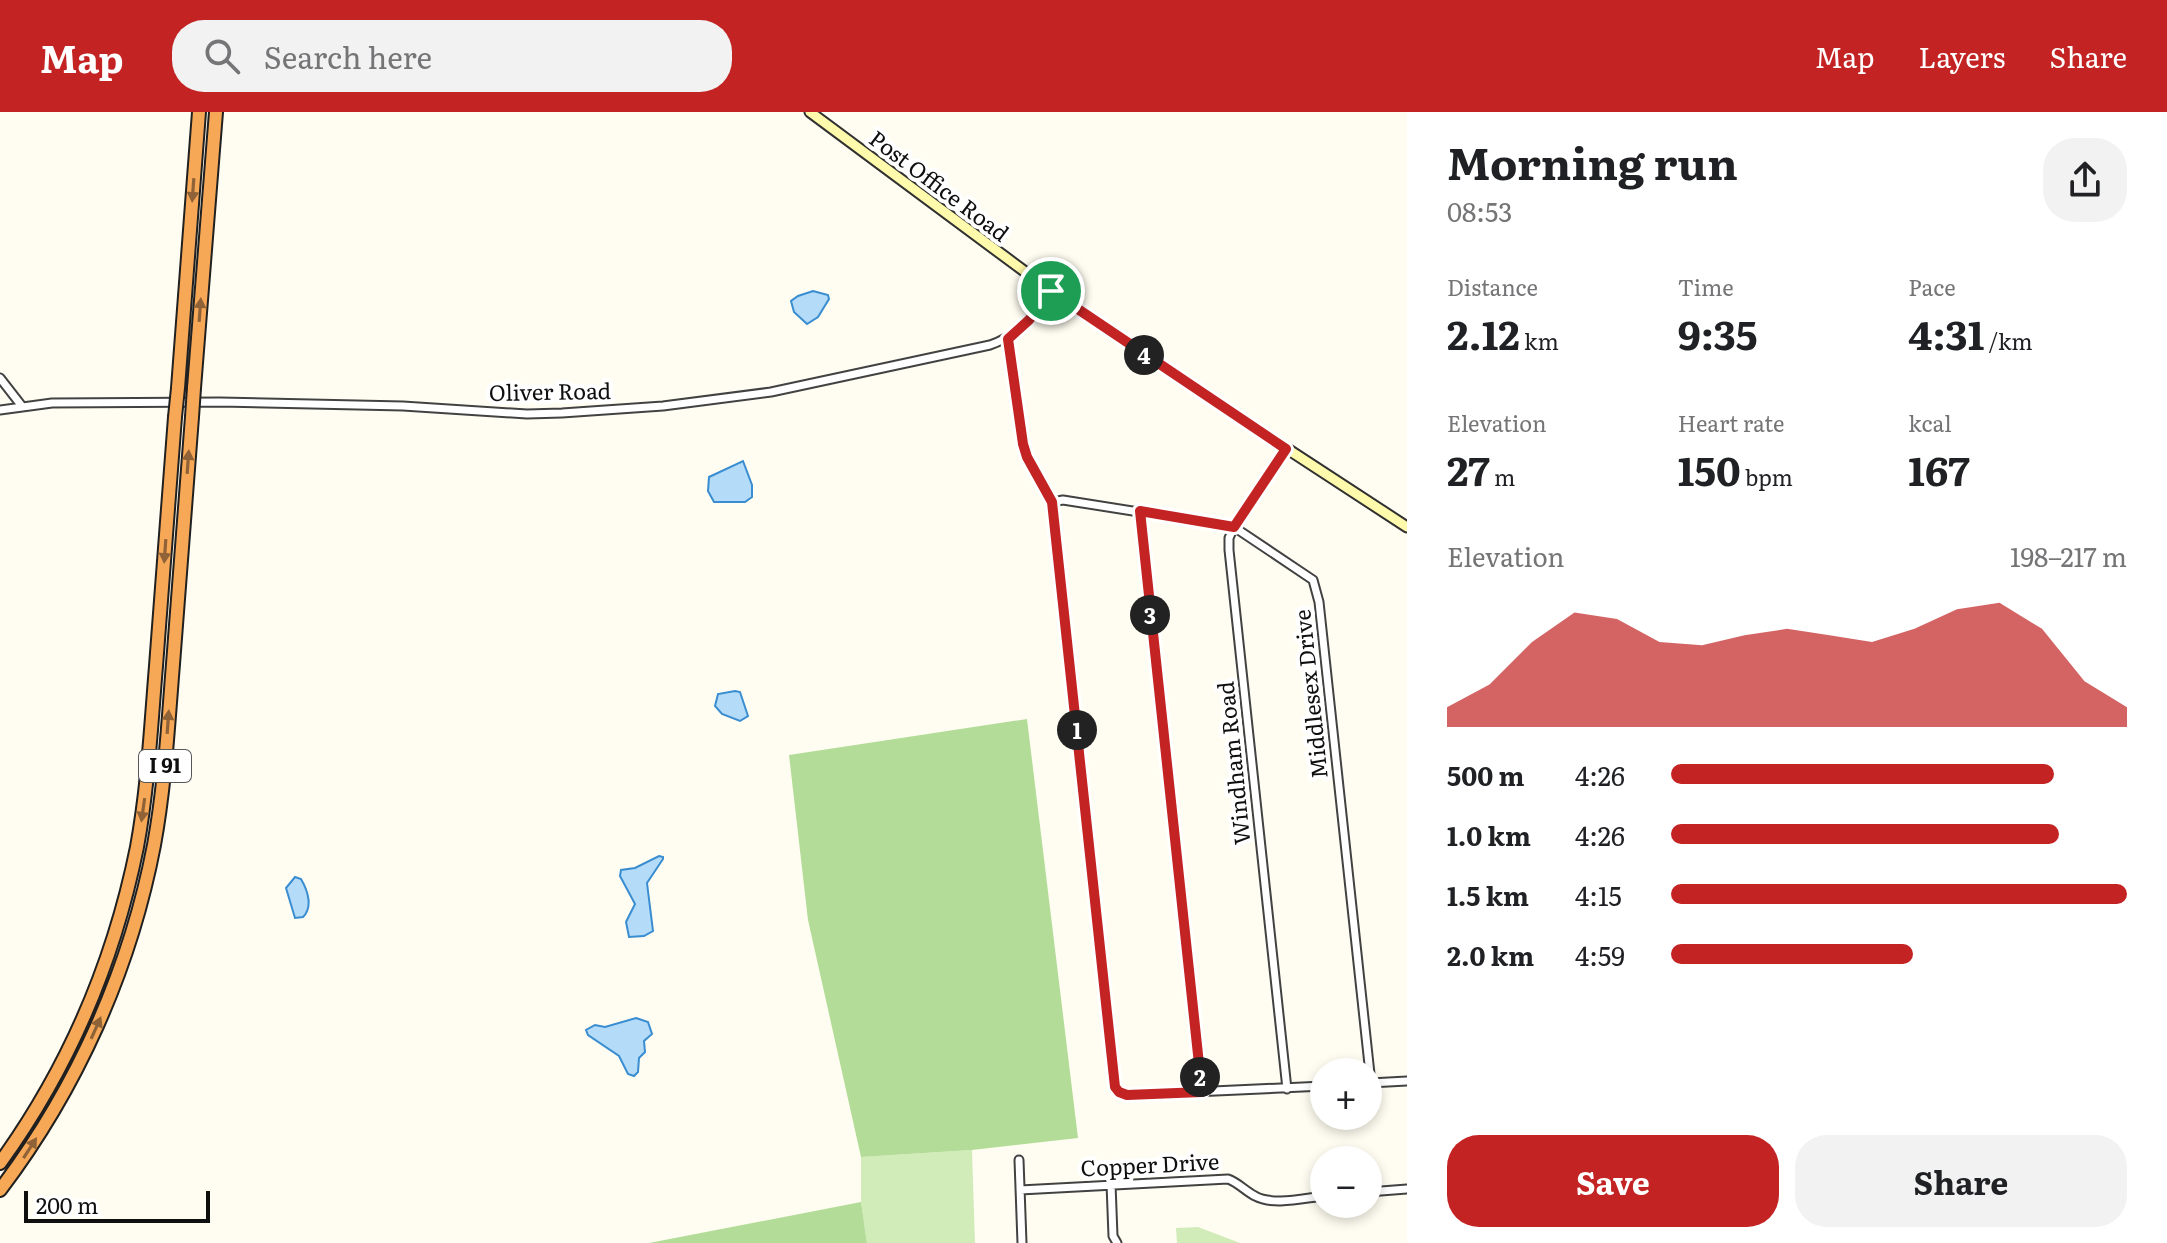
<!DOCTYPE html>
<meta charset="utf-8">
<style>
:root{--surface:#fff;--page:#f2f2f2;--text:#202124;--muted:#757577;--accent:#c32323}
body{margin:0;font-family:Literata,serif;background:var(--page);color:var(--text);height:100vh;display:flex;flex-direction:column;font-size:30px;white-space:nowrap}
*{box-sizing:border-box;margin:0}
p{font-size:26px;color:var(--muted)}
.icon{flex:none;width:44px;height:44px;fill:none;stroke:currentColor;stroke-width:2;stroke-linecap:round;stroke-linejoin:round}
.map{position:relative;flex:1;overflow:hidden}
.details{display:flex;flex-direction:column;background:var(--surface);width:760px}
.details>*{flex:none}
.tools{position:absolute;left:1310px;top:946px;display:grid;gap:16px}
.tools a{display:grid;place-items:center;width:72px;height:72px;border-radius:50%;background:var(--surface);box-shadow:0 4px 12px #0003;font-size:40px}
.scale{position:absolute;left:24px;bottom:20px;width:186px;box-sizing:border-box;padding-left:8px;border:4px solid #0f0f0f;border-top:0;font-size:22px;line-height:28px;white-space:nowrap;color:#0f0f0f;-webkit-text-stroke:6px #fff;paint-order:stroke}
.pin{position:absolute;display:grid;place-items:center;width:68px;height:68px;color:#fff;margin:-34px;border:4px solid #fff;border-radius:50%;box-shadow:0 2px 8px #0007}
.km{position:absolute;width:40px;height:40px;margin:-20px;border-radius:50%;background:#222;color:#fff;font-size:22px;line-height:40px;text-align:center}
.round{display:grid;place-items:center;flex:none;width:84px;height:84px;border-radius:32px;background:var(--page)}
.headline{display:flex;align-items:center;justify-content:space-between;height:136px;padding:0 40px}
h1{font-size:44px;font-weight:700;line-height:60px}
.stats{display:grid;grid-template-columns:repeat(3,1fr);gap:12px;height:136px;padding:8px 40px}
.stats div{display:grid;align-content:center}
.stats b{font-size:40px;font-weight:700}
.stats small{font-size:22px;font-weight:400}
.stats p{font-size:22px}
.chart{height:224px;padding:16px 40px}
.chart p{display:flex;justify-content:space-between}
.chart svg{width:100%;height:144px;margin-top:8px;fill:var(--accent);opacity:.7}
.action{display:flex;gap:16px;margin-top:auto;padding:16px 40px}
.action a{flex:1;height:92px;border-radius:32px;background:var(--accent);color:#fff;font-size:32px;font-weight:700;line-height:92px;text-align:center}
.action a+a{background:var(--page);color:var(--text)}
ul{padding:0 40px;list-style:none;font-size:26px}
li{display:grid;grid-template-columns:128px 96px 1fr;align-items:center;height:60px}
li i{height:20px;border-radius:10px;background:var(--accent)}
header{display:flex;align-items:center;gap:48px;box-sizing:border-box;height:112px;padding:0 40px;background:var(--accent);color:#fff}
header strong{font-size:38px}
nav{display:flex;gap:44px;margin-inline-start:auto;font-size:28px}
.search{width:560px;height:72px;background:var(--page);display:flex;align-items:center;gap:20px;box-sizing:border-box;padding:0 28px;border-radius:32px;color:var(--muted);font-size:30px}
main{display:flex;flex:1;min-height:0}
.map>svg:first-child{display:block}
.green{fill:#d1ebb9}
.forest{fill:#b3dc98}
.water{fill:#b4dbf8;stroke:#398dd0;stroke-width:2}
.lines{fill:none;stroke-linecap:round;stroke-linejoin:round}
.street-casing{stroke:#424242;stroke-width:11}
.secondary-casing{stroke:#313131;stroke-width:13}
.highway-casing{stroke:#202020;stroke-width:16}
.street{stroke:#fff;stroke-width:7}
.secondary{stroke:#fffaac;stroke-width:9}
.highway{stroke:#f7a857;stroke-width:12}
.highway-bridge-casing{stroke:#202020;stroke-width:16;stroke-linecap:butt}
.highway-bridge{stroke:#f7a857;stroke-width:12}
.oneway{fill:#8f6337}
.route-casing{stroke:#fff;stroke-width:16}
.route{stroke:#c32323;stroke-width:10}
.labels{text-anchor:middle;stroke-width:8;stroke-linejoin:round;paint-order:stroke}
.shield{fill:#fff;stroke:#575757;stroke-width:2}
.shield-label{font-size:20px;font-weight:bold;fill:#0f0f0f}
.street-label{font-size:22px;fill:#0f0f0f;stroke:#fff}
</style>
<header>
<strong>Map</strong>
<div class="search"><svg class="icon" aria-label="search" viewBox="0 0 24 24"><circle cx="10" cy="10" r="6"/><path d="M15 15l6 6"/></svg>Search here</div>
<nav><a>Map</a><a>Layers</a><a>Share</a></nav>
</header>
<main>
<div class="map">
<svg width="1407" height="1131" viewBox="0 0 1407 1131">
<rect width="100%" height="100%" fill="#fffdf1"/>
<path class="green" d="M972,1038L975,1131H867L861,1090V1045Z
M1198,1115L1240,1131H1177L1176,1116Z"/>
<path class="forest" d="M1027,607L1078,1026L972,1038L861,1045L808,808L789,643Z
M861,1090L867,1131H649Z"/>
<path class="water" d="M813,179L828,183L829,187L818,205L807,212L794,200L791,189L798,184Z
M743,349L752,373V385L745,390H714L708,379L709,365Z
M735,579L740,580L748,604L740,609L722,602L715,594L718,582Z
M659,744L663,745V747L647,771L653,819L644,824L629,825L626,810L635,792L620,764L621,758L635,756Z
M295,765L301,767C308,779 313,795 303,805L295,806L286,776Z
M636,906L648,910L652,922L644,929L645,940L639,946L638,960L634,964L628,962L619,944L588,923L586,918L595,913L605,915Z"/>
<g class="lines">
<g class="street-casing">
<path id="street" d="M1008,227L1023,332L1027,345L1052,390L1115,975L1119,980L1127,983L1324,974
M0,266L21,293
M0,298L52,291L220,290L403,294L527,302L562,301L663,294L771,280L990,233C1019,223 1033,203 1051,179
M1286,337L1234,415L1229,426V438L1287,977
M1052,390L1063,388L1234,415L1313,468L1319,490L1371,971
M1140,399L1202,980
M1370,971L1407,969
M1019,1048L1022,1131
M1111,1072L1113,1124L1117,1131
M1020,1078L1228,1067C1239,1071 1245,1079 1255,1084C1273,1094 1304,1086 1324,1084
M1368,1080L1407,1077"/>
</g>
<g class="secondary-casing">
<path id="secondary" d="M810,0L1051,179L1191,274L1407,415"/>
</g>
<g class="highway-casing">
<path id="highway" d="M178,276L199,0
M194,276L216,0
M0,1051C68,957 114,849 137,735C148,675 151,614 156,554C162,471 169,388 175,305
M0,1078C77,976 130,858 154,733C165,673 168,613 173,552C179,470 185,388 192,305"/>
</g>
<use href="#street" class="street"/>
<use href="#secondary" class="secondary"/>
<use href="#highway" class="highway"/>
<g class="highway-bridge-casing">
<path id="highway-bridge" d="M175,305L178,276
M192,305L194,276"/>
</g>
<use href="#highway-bridge" class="highway-bridge"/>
</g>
<defs><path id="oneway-solid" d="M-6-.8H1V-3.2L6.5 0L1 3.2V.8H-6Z" transform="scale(2)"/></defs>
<g class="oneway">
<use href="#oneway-solid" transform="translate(193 78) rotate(94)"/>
<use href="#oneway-solid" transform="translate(200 198) rotate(-86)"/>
<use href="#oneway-solid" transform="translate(188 350) rotate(-86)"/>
<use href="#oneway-solid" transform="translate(165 439) rotate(94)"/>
<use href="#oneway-solid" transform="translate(168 610) rotate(-86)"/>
<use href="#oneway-solid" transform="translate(143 698) rotate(98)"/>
<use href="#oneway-solid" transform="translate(96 916) rotate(-66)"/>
<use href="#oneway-solid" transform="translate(30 1036) rotate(-57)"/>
</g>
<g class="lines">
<g class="route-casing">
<path id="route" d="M1051,179L1286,337L1234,415L1140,399L1202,980L1127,983L1119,980L1115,975L1052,390L1027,345L1023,332L1008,227L1029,208Z"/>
</g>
<use href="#route" class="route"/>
</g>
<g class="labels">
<rect class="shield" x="139" y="638" width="52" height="32" rx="6"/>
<g class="shield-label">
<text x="165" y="661">I 91</text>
</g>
<g class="street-label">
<text transform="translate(939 74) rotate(37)" y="8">Post Office Road</text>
<text transform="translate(550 280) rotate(-1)" y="8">Oliver Road</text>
<text transform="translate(1311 582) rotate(-96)" y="8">Middlesex Drive</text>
<text transform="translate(1234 651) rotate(-96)" y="8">Windham Road</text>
<text transform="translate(1150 1053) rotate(-3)" y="8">Copper Drive</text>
</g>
</g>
</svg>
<div class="tools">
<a>+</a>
<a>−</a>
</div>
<div class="scale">200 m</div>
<div class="pin" style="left:1051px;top:179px;background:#1e9e55"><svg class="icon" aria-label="arrive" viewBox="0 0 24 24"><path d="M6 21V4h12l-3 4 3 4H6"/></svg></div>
<b class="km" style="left:1077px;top:618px">1</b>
<b class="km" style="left:1200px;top:965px">2</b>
<b class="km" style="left:1150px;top:503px">3</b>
<b class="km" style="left:1144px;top:243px">4</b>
</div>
<section class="details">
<div class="headline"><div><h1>Morning run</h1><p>08:53</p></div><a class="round"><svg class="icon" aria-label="share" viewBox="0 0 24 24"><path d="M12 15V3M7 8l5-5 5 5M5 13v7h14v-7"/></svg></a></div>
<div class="stats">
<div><p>Distance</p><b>2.12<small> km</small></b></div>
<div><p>Time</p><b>9:35</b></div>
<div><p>Pace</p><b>4:31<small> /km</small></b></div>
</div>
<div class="stats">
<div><p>Elevation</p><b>27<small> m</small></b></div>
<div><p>Heart rate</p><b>150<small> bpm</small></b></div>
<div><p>kcal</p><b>167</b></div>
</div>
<div class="chart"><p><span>Elevation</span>198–217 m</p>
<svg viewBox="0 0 160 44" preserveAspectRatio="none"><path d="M0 44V38L10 31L20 18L30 9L40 11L50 18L60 19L70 16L80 14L90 16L100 18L110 14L120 8L130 6L140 14L150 30L160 38V44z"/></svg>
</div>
<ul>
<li><b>500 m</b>4:26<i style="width:84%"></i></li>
<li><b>1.0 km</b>4:26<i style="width:85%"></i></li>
<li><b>1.5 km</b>4:15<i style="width:100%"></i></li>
<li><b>2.0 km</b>4:59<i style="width:53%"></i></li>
</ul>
<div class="action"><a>Save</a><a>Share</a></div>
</section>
</main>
